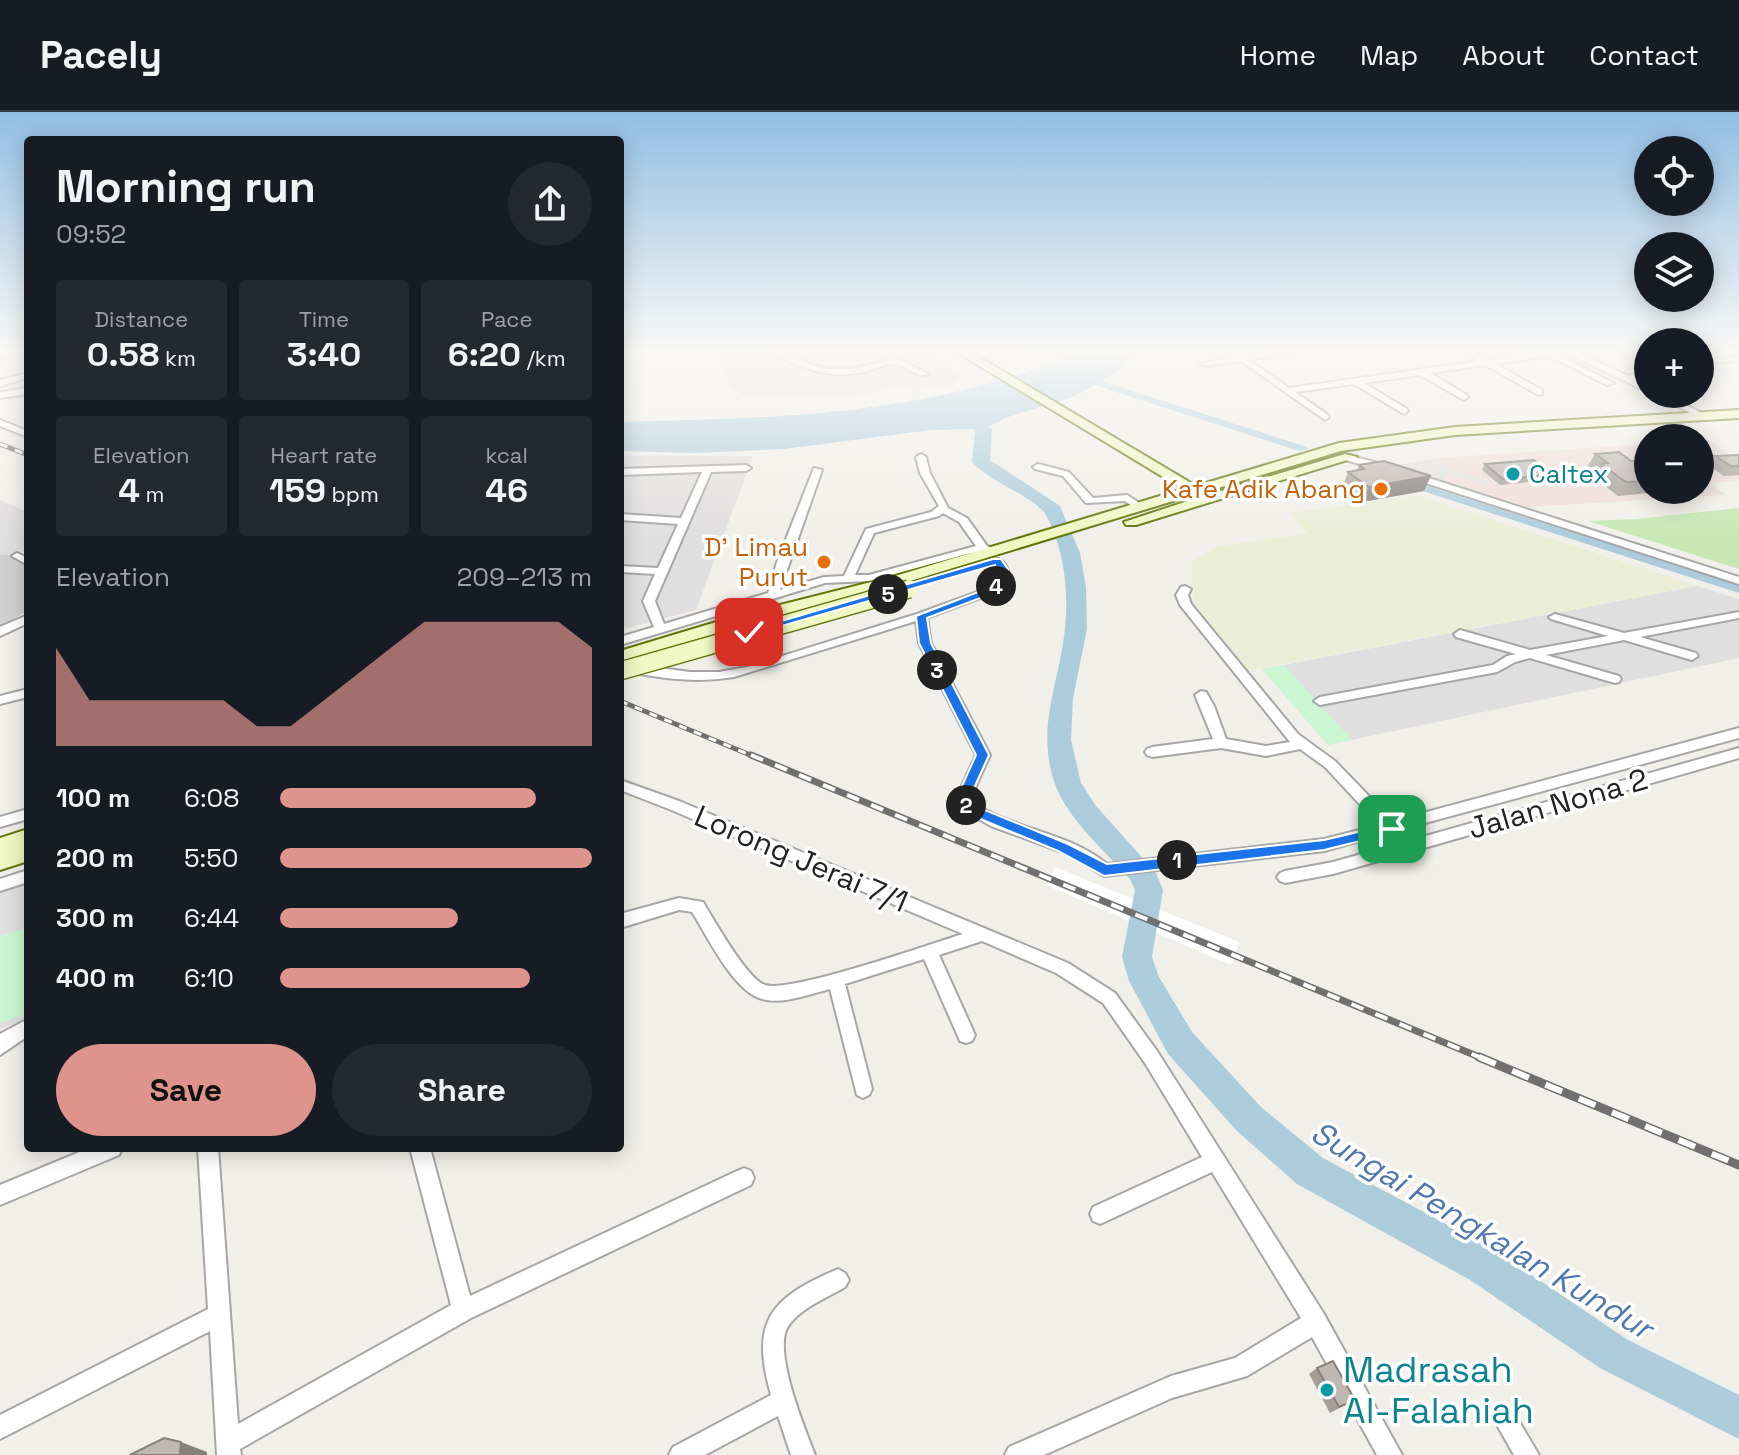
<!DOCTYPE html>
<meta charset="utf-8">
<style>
:root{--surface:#171b24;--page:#242831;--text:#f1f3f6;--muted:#9ea1a6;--line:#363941;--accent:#de938d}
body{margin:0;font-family:"Space Grotesk",sans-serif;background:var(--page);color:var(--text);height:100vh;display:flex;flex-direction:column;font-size:30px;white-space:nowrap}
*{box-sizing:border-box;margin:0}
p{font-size:26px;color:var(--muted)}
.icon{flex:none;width:44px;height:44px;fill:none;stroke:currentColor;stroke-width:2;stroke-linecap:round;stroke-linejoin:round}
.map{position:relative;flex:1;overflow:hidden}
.panel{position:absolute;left:24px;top:24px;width:600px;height:1016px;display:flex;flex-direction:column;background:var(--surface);border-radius:8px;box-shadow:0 4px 20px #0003}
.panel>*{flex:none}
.tools{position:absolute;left:1634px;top:24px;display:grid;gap:16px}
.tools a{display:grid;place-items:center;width:80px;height:80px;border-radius:50%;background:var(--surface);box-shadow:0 4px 20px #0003;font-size:40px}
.pin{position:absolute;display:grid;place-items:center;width:68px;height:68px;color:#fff;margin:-34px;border-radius:16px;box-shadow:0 4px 12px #0006}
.km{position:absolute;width:40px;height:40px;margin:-20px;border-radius:50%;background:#222;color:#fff;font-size:22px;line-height:40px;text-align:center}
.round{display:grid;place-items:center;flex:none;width:84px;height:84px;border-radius:42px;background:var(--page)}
.overview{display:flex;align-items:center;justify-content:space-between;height:136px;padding:0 32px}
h1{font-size:44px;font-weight:600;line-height:60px}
.stats{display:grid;grid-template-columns:repeat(3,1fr);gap:12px;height:136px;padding:8px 32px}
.stats div{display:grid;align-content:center;border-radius:8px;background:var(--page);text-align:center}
.stats b{font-size:34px;font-weight:600}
.stats small{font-size:22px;font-weight:400}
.stats p{font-size:22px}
.chart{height:224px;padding:16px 32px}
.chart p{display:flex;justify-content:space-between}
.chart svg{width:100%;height:144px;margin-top:8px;fill:var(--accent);opacity:.7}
.button{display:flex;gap:16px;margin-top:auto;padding:16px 32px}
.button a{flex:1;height:92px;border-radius:48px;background:var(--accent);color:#111;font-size:32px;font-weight:600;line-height:92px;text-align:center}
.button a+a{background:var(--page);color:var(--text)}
ul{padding:0 32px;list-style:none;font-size:26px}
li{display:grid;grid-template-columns:128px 96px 1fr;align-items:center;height:60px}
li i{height:20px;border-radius:10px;background:var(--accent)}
header{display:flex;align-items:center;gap:48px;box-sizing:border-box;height:112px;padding:0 40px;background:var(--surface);border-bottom:2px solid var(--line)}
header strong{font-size:38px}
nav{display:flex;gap:44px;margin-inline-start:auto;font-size:28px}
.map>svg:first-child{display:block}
.residential{fill:#e0dfdf}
.commercial{fill:#f0ddda}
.religious{fill:#d0d0d0}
.farmland{fill:#eaeed6}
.grass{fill:#c7e8b3}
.park{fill:#caf7d2}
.parking{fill:#e2e2e2}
.water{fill:#acccdc}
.pier{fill:#fff}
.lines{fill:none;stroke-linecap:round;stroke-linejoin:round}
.canal{fill:#acccdc;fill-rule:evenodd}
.river{fill:#acccdc;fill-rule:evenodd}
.street-casing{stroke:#a6a6a6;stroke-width:4}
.secondary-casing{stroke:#60760c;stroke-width:4}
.street{fill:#fff;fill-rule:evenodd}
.secondary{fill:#eff7c2;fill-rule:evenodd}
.rail-far2-casing{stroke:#707070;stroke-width:5}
.rail-far1-casing{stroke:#707070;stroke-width:7}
.rail-casing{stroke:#707070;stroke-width:9}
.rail-far2{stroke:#fff;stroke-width:3;stroke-dasharray:8;stroke-linecap:butt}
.rail-far1{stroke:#fff;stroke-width:4;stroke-dasharray:13;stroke-linecap:butt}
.rail{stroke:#fff;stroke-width:6;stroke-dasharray:18;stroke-linecap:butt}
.secondary-bridge-casing{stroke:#60760c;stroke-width:20;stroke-linecap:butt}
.secondary-bridge{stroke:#eff7c2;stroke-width:17}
.wall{fill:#a49e99}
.shaded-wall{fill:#86817d}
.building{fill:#bfb8b2;stroke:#86817d;stroke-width:2}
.route{fill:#1a73e8;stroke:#fff;stroke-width:2}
.culture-dot{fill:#0f9aa8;stroke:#fff;stroke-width:3}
.food-dot{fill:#e8710a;stroke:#fff;stroke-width:3}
.labels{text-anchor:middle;stroke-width:7;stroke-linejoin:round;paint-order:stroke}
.far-culture-label{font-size:26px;fill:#0d838f;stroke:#fff;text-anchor:start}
.far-food-label{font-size:26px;fill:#c56008;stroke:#fff;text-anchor:end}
.street-label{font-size:30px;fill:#222;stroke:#fff}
.water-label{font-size:32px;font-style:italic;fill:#5277ad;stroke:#fff}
.near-culture-label{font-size:36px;fill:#0d838f;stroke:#fff;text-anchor:start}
</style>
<header>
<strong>Pacely</strong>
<nav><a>Home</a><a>Map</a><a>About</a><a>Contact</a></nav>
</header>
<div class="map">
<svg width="1739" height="1343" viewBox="0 0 1739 1343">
<rect width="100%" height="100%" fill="#f1efe9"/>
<path class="residential" d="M718,239H924L961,263L947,275L910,273L851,285H746L731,273Z
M620,343L753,344L696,498L620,518Z
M0,388L28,400V436L14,446L6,442L0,443Z
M1697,474L1739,487V546L1328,633L1262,557Z
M28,771V907L0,917V780Z"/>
<path class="commercial" d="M1708,328L1739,348V369L1711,371L1726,383L1528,395L1392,354L1438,346L1648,332V378H1700V329Z"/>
<path class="religious" d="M6,442L28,454V499L0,514V443Z"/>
<path class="farmland" d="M1416,383L1698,474L1246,559L1193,495L1192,449L1218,434L1308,422L1290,401Z"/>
<path class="grass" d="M1739,396V457L1588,409L1636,407Z"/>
<path class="park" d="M1284,553L1352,628L1328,633L1262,557Z
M28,815V901L0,911V824Z"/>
<path class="parking" d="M1438,346L1451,358L1489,369L1487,373L1448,361L1441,368L1392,354Z"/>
<path class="water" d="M1074,239H1140L1111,264L1075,284L1005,306L984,317L931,318L784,337L695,341L620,339V310C745,307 873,305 994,270C1022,262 1049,254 1074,239Z"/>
<path class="pier" d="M1055,755L1239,830L1231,853L1046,773Z"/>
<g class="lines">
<path class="canal" d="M1079,262L1307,335L1308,337L1299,339L1076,267V263Z
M1405,367L1739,473V481L1401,372V368Z"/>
<path class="river" d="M962,297L992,317L990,348L1060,394L1080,441L1086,475L1087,517L1073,586L1071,628L1081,671L1096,694L1156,761L1163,778L1152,845L1159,865L1192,920L1261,995L1323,1046L1498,1140L1628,1228L1739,1283V1327L1600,1256L1470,1168L1297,1072L1237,1019L1168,942L1129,869L1122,845L1135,778L1130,767C1105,739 1068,708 1055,672C1035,615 1060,570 1065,516C1069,480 1064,435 1046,403C1035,385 988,369 972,350L975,319L954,302Z"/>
<g class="street-casing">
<path id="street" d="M14,239H28V241L0,246V242Z
M773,239C787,239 797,247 810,252C836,262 862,256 888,248L870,239H881L928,262C916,267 906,252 894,252C885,251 872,258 863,260C832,267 799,258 773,239Z
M1227,239H1236L1244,244L1282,239H1304L1249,248L1289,276L1479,249L1462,239H1472L1488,248L1546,239H1575L1628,264L1648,259V264L1634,267L1648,274V280L1568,242L1558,243L1614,271L1607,273L1549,244L1495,252L1542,278V282L1539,283L1485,253L1430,261L1467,283L1468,285L1464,288L1420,263L1364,271L1407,297L1408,299L1404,302L1354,272L1295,280L1328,303L1329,305L1325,308L1241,249L1204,254L1200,252L1235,245Z
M1739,244V248L1700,253V249Z
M28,261V266L0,274V268Z
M28,276V282L0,286V280Z
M1654,282H1665L1707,304L1700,306Z
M0,308L28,319V325L0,314Z
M921,342L926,345L930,361L948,396L967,406L987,434L997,437V441L983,439L967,442L869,469L825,471L620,533V525L654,515L643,489L655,462L620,460V454L658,456L678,412L620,408V402L681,406L702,360L620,363V357L746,353L751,356L746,359L711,360L655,489L664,512L768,481L777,450L814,356L822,358L780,478L824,465L844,464L866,417L931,400L939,394L920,361L916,345ZM943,401L959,410L976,434L869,463H855L874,421L939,404Z
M1348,343L1389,354L1391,356L1386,359L1345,348L1343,346Z
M1038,352L1069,360L1093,386L1127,383L1144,394L1135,396L1125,389L1086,391L1063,364L1035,357L1033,355Z
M1410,360L1739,465V472L1407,365L1405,363Z
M17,441L28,446V453L12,444Z
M997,447C1006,449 1008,457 1009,465L994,481L927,506L931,531L990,643L971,685L972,690C1014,718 1068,720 1107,752L1324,727L1379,713L1325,655L1300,637L1266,644L1221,636L1152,645L1147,643L1145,640L1147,637L1152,635L1213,627L1195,583L1201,579L1206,580L1214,594L1226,627L1266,634L1290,630L1180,493L1176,483L1181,475L1185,474L1191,477L1188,483L1191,492L1298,622L1335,649L1393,709L1739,616V626L1399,718L1392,723L1388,721L1324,739L1104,764L1070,743L991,714L961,697L957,685L976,643L919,531L916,509L734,565C698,571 665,567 630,560L624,556L630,552L690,560H719L747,555L917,502L986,477L997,464L998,457L992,450Z
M1739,500V506L1640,525L1696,541L1698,544L1692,548L1624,528L1546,543L1619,564L1621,567L1619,570L1615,571L1530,546L1515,550L1497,560L1320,593L1314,589L1320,585L1493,553L1507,544L1516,542L1456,525L1454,522L1460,518L1530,538L1608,524L1551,507L1549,505L1555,502L1624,521Z
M28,503V511L0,524V515Z
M28,577V585L0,592V584Z
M1739,636V646L1333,762L1285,771L1280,769L1277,765L1280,761L1285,759L1333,750Z
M620,668L679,689L1068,851L1115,881L1157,939L1324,1202L1402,1343H1377L1312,1225L1247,1264L1172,1286L1044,1343H1005L1009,1335L1171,1264L1235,1246L1301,1206L1212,1060L1100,1112L1093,1109L1090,1102L1093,1095L1202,1045L1145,951L1103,891L1056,861L982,829L939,843L975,923L972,929L966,931L960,929L924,847L845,872L872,977L869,983L863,986L857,983L830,877C810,882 782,893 762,887C733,879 708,825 692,800L679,798L620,816V802L679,786L703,790C714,808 747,867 765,873C792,881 930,832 963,822L669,697L620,678Z
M28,697V707L0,715V705Z
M28,758V770L0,779V767Z
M28,907V924L0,943V922Z
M89,1036H122L119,1043L0,1093V1073Z
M198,1036H218L238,1312L451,1193L410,1036H430L470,1184L737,1059L744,1056L751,1059L754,1066L751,1073L471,1206L240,1337L241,1343H217L210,1219L0,1327V1303L208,1197Z
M838,1157L845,1161L849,1168L845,1175C827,1186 802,1195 789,1213C771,1236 805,1317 815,1343H791L778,1304L705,1343H669L673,1335L771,1283C750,1209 770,1186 838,1157Z
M1503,1293L1511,1296L1539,1343H1514L1492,1304L1495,1296Z"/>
</g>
<g class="secondary-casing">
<path id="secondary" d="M955,239H969L1196,374L1339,331L1455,315L1739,298V306L1455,323L1341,339L1205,380L1204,384L1345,342L1357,345L1136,413H1126L1124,410L1200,385L1193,383L907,470L748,512L620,550V539L736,504L895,464L1183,377Z
M28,717V749L0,758V726Z"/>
</g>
<use href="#street" class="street"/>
<use href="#secondary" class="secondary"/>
<g class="rail-far2-casing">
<path id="rail-far2" d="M0,332L28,343
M620,589L755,645"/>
</g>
<g class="rail-far1-casing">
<path id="rail-far1" d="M751,643L1484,947"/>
</g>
<g class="rail-casing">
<path id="rail" d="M1479,945L1739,1053"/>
</g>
<use href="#rail-far2" class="rail-far2"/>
<use href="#rail-far1" class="rail-far1"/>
<use href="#rail" class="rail"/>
<g class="secondary-bridge-casing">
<path id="secondary-bridge" d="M620,559L909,477"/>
</g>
<use href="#secondary-bridge" class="secondary-bridge"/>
</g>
<path class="wall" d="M1595,342L1631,349L1648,348V378H1651L1649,381L1618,384L1593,365L1596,361L1587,355Z
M1739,343V363L1724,364L1709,354L1715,344Z
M1485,352L1553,363L1550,368L1500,373L1482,358Z
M1359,353L1424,379L1362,390L1343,374L1348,360L1357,358Z
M1317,1256L1355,1288L1330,1301L1309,1262Z"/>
<path class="shaded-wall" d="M1431,364L1424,379L1362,390L1369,375Z
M181,1330L207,1340V1343H180Z"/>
<path class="building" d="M1619,340L1631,349L1648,348V369L1626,370L1601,352L1608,351L1595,342Z
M1738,343H1739V354H1731L1715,344Z
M1534,348L1553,363L1503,367L1485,352Z
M1384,349L1431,364L1369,375L1348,360L1364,357L1359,353Z
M1333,1249L1355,1288L1339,1295L1317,1256Z
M164,1326L181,1330L180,1343H130Z"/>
<linearGradient id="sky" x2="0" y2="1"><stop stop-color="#90bee3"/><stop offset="0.56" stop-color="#f9f8f5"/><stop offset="1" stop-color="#f9f8f5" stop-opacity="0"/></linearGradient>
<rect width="1739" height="427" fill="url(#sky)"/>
<path class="route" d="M993,447H1001L1008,457V465L994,481L927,506L931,531L989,643L970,685L975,694L1068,732L1107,752L1324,728L1392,712L1397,713V720L1324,738L1104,764L1058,739L966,701L957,685L976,643L919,531L916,504L986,477L998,464L995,453L753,522L744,520Z"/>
<g class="culture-dot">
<circle cx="1513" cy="362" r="8"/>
<circle cx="1327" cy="1278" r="8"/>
</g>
<g class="food-dot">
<circle cx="1381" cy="377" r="8"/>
<circle cx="824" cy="450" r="8"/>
</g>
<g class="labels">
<g class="far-culture-label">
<text x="1529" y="371">Caltex</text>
</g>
<g class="far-food-label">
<text x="1365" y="386">Kafe Adik Abang</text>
<text x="808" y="444">D' Limau<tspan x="808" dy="30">Purut</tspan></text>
</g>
<g class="street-label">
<text transform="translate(1558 692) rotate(-16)" y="10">Jalan Nona 2</text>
<text transform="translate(801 747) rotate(23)" y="10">Lorong Jerai 7/1</text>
</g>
<g class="water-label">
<text transform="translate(1482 1118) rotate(31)" y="11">Sungai Pengkalan Kundur</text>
</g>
<g class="near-culture-label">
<text x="1343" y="1270">Madrasah<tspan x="1343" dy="41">Al-Falahiah</tspan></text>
</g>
</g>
</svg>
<div class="tools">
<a><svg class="icon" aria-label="locate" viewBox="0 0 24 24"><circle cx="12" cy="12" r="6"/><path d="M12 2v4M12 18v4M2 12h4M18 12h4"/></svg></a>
<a><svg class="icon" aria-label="layers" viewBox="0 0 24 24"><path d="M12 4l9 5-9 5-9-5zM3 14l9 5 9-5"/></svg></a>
<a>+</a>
<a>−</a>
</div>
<div class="pin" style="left:1392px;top:717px;background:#1e9e55"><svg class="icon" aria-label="arrive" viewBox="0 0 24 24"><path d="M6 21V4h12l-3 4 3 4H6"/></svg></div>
<div class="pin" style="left:749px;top:520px;background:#d93025"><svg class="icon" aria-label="check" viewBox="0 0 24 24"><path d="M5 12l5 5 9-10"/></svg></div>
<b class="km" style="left:1177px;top:748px">1</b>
<b class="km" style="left:966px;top:693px">2</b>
<b class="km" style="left:937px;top:558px">3</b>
<b class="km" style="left:996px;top:474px">4</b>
<b class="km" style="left:888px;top:482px">5</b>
<section class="panel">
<div class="overview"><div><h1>Morning run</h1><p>09:52</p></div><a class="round"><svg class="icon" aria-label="share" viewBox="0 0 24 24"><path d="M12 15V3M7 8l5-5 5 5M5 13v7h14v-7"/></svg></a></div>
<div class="stats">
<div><p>Distance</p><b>0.58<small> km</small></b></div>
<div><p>Time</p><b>3:40</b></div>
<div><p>Pace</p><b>6:20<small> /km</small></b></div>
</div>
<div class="stats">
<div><p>Elevation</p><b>4<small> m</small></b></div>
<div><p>Heart rate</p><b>159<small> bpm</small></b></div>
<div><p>kcal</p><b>46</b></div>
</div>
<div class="chart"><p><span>Elevation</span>209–213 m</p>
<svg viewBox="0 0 160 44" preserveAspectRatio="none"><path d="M0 44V14L10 30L20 30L30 30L40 30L50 30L60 38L70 38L80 30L90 22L100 14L110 6L120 6L130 6L140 6L150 6L160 14V44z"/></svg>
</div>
<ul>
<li><b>100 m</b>6:08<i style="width:82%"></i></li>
<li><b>200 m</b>5:50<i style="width:100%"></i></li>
<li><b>300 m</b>6:44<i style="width:57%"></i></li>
<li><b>400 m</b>6:10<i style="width:80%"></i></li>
</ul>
<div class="button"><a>Save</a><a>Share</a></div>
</section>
</div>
